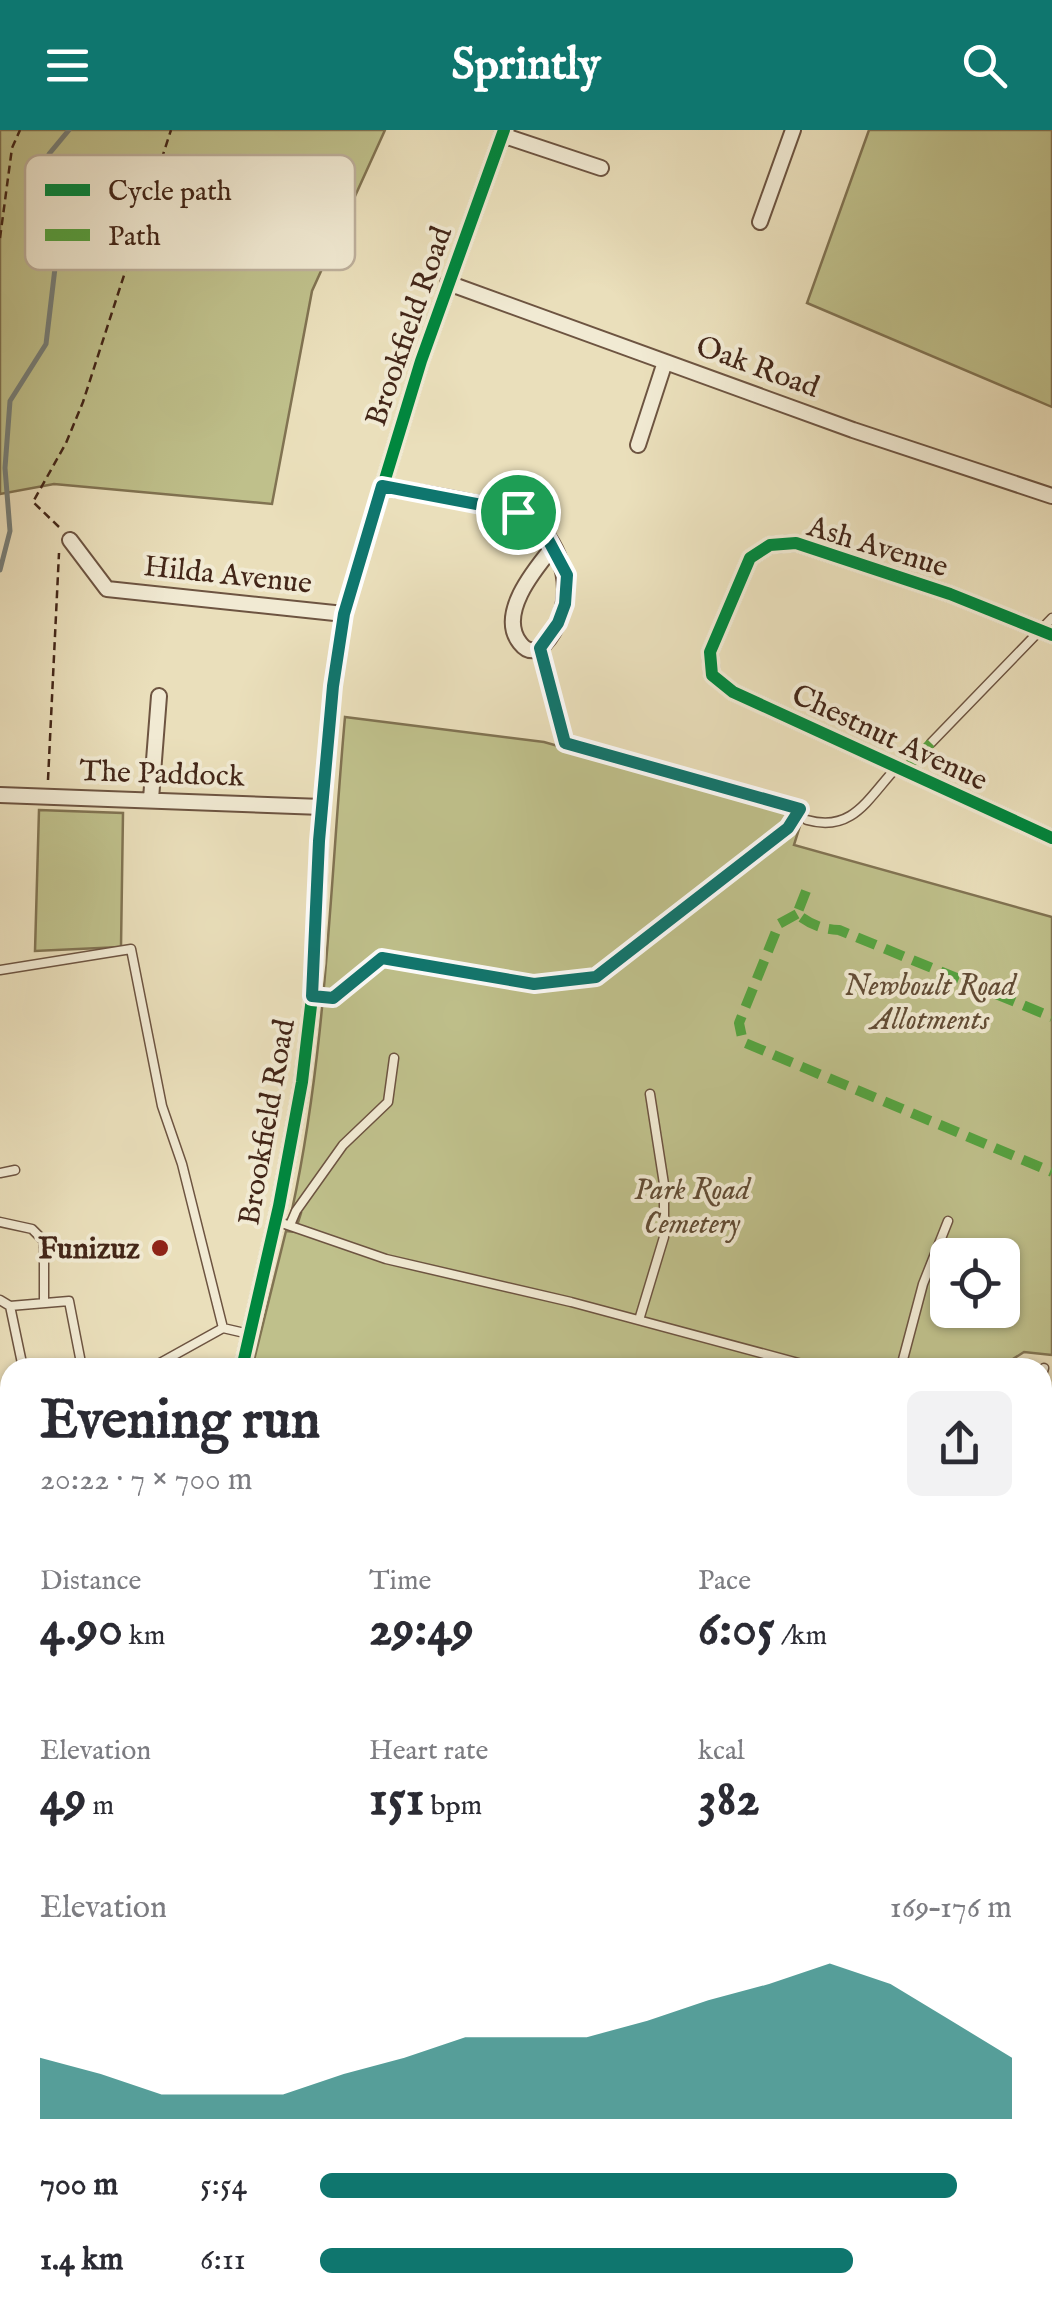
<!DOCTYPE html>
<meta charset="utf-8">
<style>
:root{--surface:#fff;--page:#f2f2f3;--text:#2b2b33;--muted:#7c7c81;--accent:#0f766e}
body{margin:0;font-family:"IM FELL English",serif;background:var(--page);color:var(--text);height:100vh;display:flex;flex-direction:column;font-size:38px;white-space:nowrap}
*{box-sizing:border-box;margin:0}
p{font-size:32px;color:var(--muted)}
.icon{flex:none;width:55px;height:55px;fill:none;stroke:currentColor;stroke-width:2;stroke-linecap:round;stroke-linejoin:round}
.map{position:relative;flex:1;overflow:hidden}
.panel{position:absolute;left:0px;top:1228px;width:1052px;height:962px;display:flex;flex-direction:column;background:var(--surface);border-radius:30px 30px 0 0;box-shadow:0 2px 8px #0004}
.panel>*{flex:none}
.controls{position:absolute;left:930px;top:1108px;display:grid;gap:20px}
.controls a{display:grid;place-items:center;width:90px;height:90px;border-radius:15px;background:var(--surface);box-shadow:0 2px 8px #0004;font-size:50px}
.pin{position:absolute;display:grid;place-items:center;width:85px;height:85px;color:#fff;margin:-42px;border:5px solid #fff;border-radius:50%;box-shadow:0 2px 10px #0007}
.round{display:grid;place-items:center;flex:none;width:105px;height:105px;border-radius:15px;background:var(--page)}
.overview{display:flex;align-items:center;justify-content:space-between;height:170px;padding:0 40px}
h1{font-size:55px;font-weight:800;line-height:75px}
.metrics{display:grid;grid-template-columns:repeat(3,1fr);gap:15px;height:170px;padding:10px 40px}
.metrics div{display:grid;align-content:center}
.metrics b{font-size:50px;font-weight:800}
.metrics small{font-size:28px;font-weight:400}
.metrics p{font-size:28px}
.chart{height:280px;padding:20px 40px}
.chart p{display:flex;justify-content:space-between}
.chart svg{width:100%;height:180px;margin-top:10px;fill:var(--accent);opacity:.7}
ul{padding:0 40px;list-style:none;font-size:32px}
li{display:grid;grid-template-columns:160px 120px 1fr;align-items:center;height:75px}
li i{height:25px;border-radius:12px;background:var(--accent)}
header{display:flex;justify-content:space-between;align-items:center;height:130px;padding:0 40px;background:var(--accent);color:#fff;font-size:45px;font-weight:800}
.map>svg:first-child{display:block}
.green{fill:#bfc08b;stroke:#817352;stroke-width:2.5;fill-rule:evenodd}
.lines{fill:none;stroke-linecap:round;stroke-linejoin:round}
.stream{stroke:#777f79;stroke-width:5}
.lane-casing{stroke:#6d5441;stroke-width:11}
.street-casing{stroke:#6d5441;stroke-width:18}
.secondary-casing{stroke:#432618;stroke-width:24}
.path{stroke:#432618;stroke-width:2.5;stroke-dasharray:8 5;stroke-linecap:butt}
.lane{stroke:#f1ead3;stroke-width:8}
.street{stroke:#f1ead3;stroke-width:14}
.secondary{stroke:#f1ead3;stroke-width:20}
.quiet{stroke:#55a340;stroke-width:10;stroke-dasharray:20 10;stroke-linecap:butt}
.cycleway-casing{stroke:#f1ead3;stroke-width:19}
.cycleway{stroke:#00873e;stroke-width:12}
.route-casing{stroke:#fff;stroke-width:20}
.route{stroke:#0f766e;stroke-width:12}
.poi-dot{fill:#8f2418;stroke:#f1ead3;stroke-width:4}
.labels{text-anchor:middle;stroke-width:8;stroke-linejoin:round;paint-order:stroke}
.street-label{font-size:30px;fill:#432618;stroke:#f1ead3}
.park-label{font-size:30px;font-style:italic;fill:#624c35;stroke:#f1ead3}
.poi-label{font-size:30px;font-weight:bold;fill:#432618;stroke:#f1ead3;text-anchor:end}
.key{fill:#f1ead3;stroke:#bdaf9b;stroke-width:2.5}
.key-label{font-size:28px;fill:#432618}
</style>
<header><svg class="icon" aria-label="menu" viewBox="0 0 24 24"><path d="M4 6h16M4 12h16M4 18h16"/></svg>Sprintly<svg class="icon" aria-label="search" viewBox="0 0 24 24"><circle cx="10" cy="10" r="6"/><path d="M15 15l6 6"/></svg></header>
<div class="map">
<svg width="1052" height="2188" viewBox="0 0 1052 2188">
<rect width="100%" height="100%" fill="#eadfbb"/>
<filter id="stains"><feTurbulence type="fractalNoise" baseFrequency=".002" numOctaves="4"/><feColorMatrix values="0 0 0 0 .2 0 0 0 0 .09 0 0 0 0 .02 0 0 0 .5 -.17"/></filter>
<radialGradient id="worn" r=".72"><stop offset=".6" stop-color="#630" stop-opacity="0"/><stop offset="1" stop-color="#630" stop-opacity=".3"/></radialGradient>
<path class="green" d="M0,0H385L312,161L272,374L54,354L0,364Z
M869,0H1052V277L807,173Z
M345,587L544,612L803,686L794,715L1052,787V1225L1024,1222L999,1238H252L286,1101L295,1102L301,1083L292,1080C327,917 330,752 345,587ZM948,1125H1002V1180H948Z
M39,680L123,683L121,817L35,821Z
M1052,1281V1398L1043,1394V1295Z"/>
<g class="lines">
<path class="stream" d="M0,440L10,401L5,338L10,271L46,214L55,138L49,24L69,0"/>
<g class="lane-casing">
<path id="lane" d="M931,613L1052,488
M807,690C853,703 868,668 897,637
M0,840L131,819L162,976L182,1034L223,1198L249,1204
M0,1043L15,1040
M276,1091L386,1129L571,1172L817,1238
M0,1092L32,1099L44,1111V1173
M290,1095L296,1081L343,1015L388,972L394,928
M0,1170L10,1176L69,1171L82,1238
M10,1176L23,1238
M639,1190L664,1107V1054L650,964
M901,1237L923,1154L948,1091
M151,1238L223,1198
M879,1238H901
M1042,1245L1044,1238
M0,1285L10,1283
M0,1486L10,1423"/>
</g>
<g class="street-casing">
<path id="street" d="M502,5L601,38
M760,92L793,0
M448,153L853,300L1052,366
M638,315L665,232
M381,357C417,362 453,368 488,376C497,377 510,378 518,382C556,400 574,448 560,487C555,502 537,535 520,513C497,484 535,439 553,417
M70,410L107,459L344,484
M1052,505L950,464L796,413L770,415L750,428L710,522L712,545L733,562L1052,708
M0,665L322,677
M151,669L159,566
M242,1238L279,1076L302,952L316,833L322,677L333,556L344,484L421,231L504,0
M1042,1410L1052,1413
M1042,1604L1052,1609
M1042,1798L1052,1780
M0,1965L10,1950
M343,2180L350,2188
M538,2180L546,2188
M146,2188L152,2180
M323,2188L331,2180
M597,2188L605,2180
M827,2188L834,2180"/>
</g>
<g class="secondary-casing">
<path id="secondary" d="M0,1724L10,1726
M1042,1992L1052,1993
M104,2188L110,2180"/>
</g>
<path class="path" d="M0,108L12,18L20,0
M59,397L33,372L66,313L83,272L171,0
M544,534L565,613L800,679
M48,650L59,423
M329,867L333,868L382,827L534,854L597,847L789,698L794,690
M1042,1364L1052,1370"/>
<use href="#lane" class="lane"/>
<use href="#street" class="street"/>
<use href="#secondary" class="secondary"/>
<path class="quiet" d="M904,640L931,613
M806,761L797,784C811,795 822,799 839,800L1052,887
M797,784L779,794L739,893L743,912L1052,1042"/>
<g class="cycleway-casing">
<path id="cycleway" d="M1052,505L950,464L796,413L770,415L750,428L710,522L712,545L733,562L1052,708
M242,1238L279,1076L302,952L316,833L322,677L333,556L344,484L421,231L504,0"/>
</g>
<use href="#cycleway" class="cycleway"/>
</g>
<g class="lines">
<g class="route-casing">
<path id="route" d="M382,356L518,382L544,402L567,445L565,474L558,493L540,518L565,613L800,679L788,698L596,847L534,854L382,828L333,868L312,866L319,711L333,556L344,484Z"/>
</g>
<use href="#route" class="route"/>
</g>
<circle class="poi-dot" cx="160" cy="1118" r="10"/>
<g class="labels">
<g class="street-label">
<text transform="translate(408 196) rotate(-71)" y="10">Brookfield Road</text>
<text transform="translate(758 236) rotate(20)" y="10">Oak Road</text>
<text transform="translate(878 416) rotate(17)" y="10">Ash Avenue</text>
<text transform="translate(228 444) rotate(6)" y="10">Hilda Avenue</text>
<text transform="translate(890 607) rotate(25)" y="10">Chestnut Avenue</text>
<text transform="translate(162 643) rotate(2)" y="10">The Paddock</text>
<text transform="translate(266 992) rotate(-80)" y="10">Brookfield Road</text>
</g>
<g class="park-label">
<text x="930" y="865">Newboult Road<tspan x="930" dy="34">Allotments</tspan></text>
<text x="692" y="1069">Park Road<tspan x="692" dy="34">Cemetery</tspan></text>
</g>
<g class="poi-label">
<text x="140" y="1128">Funizuz</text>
</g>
</g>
<rect x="25" y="25" width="330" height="115" rx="15" class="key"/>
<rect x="45" y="54" width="45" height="12" fill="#00873e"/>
<rect x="45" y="99" width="45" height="12" fill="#55a340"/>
<g class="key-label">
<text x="108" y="70">Cycle path</text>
<text x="108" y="115">Path</text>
</g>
<rect width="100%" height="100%" filter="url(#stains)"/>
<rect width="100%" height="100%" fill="url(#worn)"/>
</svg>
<div class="controls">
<a><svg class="icon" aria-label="locate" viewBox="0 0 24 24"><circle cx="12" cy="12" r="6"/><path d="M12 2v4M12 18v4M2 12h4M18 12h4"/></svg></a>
</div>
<div class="pin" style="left:518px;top:382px;background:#1e9e55"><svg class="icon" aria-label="arrive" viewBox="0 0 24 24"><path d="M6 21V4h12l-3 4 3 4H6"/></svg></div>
<section class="panel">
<div class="overview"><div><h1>Evening run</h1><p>20:22 · 7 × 700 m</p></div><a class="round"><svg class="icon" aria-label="share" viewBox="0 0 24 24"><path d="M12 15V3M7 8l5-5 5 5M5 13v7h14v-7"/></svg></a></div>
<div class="metrics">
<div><p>Distance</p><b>4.90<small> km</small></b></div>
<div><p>Time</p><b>29:49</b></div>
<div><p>Pace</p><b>6:05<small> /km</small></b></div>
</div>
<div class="metrics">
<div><p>Elevation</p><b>49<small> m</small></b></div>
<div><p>Heart rate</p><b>151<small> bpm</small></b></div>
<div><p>kcal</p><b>382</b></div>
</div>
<div class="chart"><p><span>Elevation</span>169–176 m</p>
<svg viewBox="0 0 160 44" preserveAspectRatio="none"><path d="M0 44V29L10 33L20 38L30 38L40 38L50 33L60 29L70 24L80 24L90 24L100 20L110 15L120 11L130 6L140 11L150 20L160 29V44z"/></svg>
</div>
<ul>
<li><b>700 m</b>5:54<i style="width:92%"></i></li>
<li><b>1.4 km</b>6:11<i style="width:77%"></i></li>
</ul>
</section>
</div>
